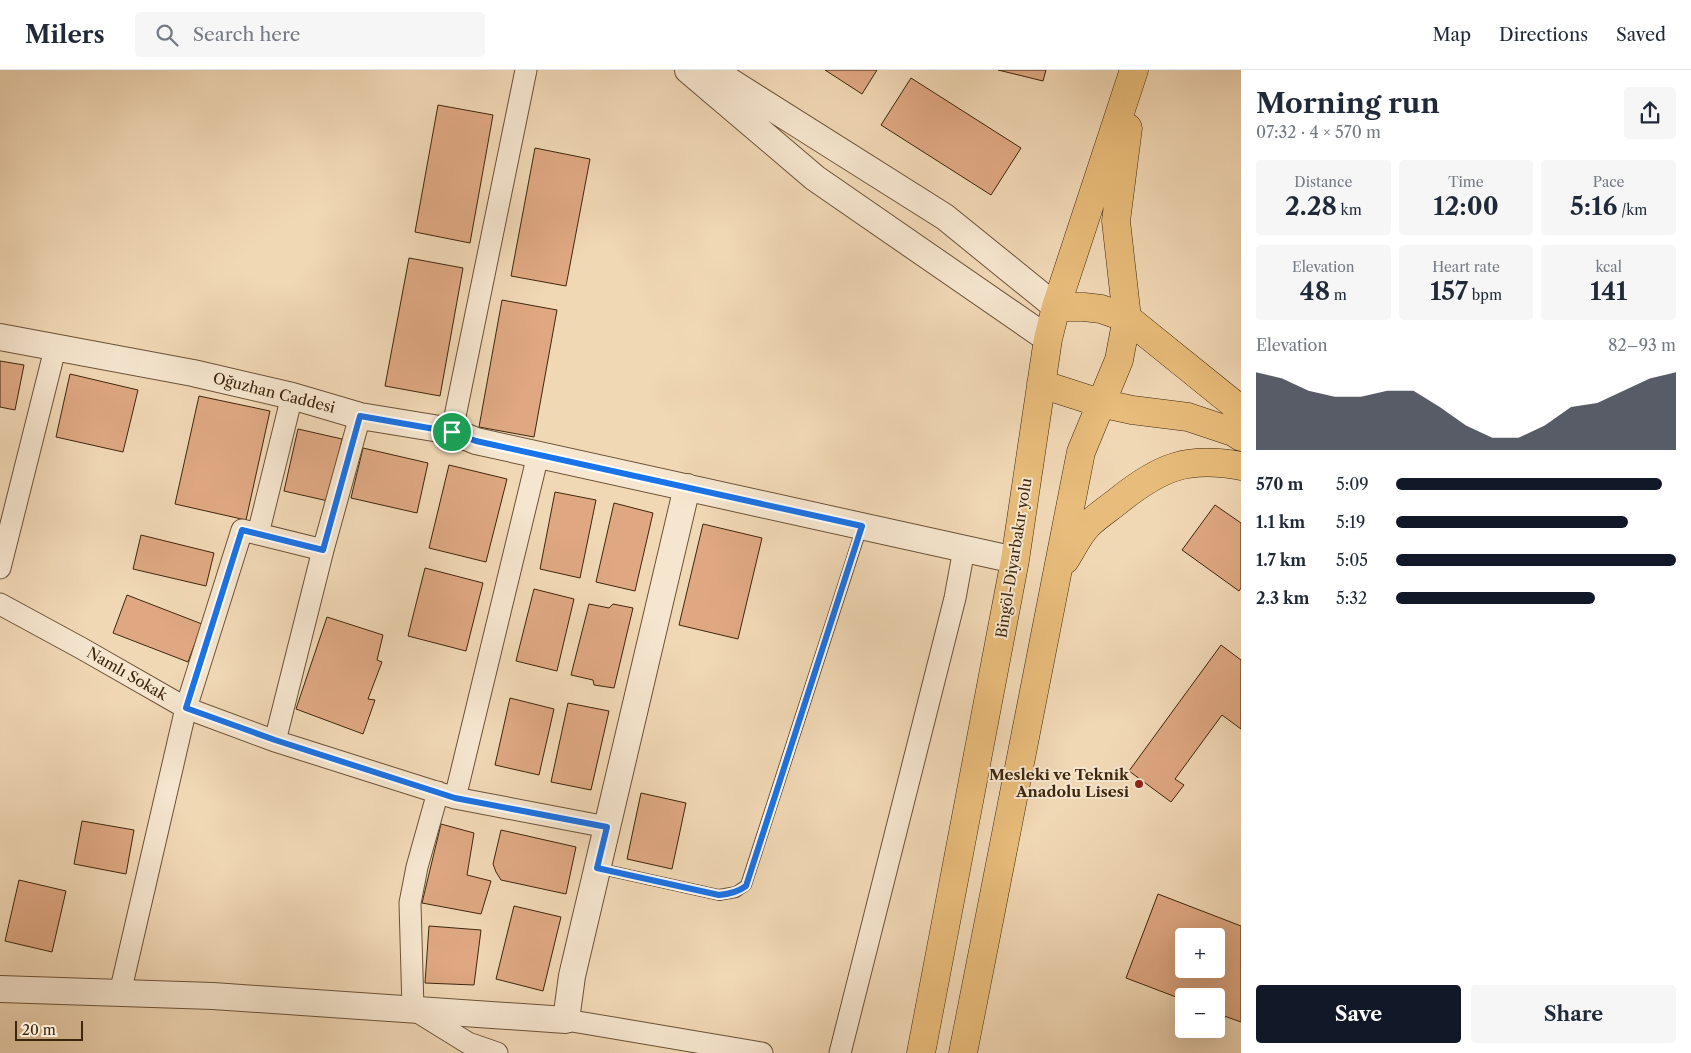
<!DOCTYPE html>
<meta charset="utf-8">
<style>
:root{--surface:#fff;--page:#f6f6f7;--text:#1f2937;--muted:#747a83;--line:#e0e1e3;--accent:#111827}
body{margin:0;font-family:"Libre Caslon Text",serif;background:var(--page);color:var(--text);height:100vh;display:flex;flex-direction:column;font-size:19px;white-space:nowrap}
*{box-sizing:border-box;margin:0}
p{font-size:16px;color:var(--muted)}
.icon{flex:none;width:28px;height:28px;fill:none;stroke:currentColor;stroke-width:2;stroke-linecap:round;stroke-linejoin:round}
.map{position:relative;flex:1;overflow:hidden}
.panel{display:flex;flex-direction:column;background:var(--surface);width:450px}
.panel>*{flex:none}
.buttons{position:absolute;left:1175px;top:858px;display:grid;gap:10px}
.buttons a{display:grid;place-items:center;width:50px;height:50px;border-radius:5px;background:var(--surface);box-shadow:0 5px 20px #0002;font-size:25px}
.scale{position:absolute;left:15px;bottom:12px;width:68px;box-sizing:border-box;padding-left:5px;border:2px solid #3e260c;border-top:0;font-size:14px;line-height:18px;white-space:nowrap;color:#3e260c;-webkit-text-stroke:4px #f6e6cf;paint-order:stroke}
.pin{position:absolute;display:grid;place-items:center;width:42px;height:42px;color:#fff;margin:-21px;border:2px solid #fff;border-radius:50%;box-shadow:0 1px 5px #0007}
.round{display:grid;place-items:center;flex:none;width:52px;height:52px;border-radius:5px;background:var(--page)}
.head{display:flex;align-items:center;justify-content:space-between;height:85px;padding:0 15px}
h1{font-size:28px;font-weight:800;line-height:38px}
.metrics{display:grid;grid-template-columns:repeat(3,1fr);gap:8px;height:85px;padding:5px 15px}
.metrics div{display:grid;align-content:center;border-radius:5px;background:var(--page);text-align:center}
.metrics b{font-size:25px;font-weight:800}
.metrics small{font-size:14px;font-weight:400}
.metrics p{font-size:14px}
.chart{height:140px;padding:10px 15px}
.chart p{display:flex;justify-content:space-between}
.chart svg{width:100%;height:90px;margin-top:5px;fill:var(--accent);opacity:.7}
.action{display:flex;gap:10px;margin-top:auto;padding:10px 15px}
.action a{flex:1;height:58px;border-radius:5px;background:var(--accent);color:#fff;font-size:20px;font-weight:800;line-height:58px;text-align:center}
.action a+a{background:var(--page);color:var(--text)}
ul{padding:0 15px;list-style:none;font-size:16px}
li{display:grid;grid-template-columns:80px 60px 1fr;align-items:center;height:38px}
li i{height:12px;border-radius:6px;background:var(--accent)}
header{display:flex;align-items:center;gap:30px;box-sizing:border-box;height:70px;padding:0 25px;background:var(--surface);border-bottom:1px solid var(--line)}
header strong{font-size:24px}
nav{display:flex;gap:28px;margin-inline-start:auto;font-size:18px}
.search{width:350px;height:45px;background:var(--page);display:flex;align-items:center;gap:12px;box-sizing:border-box;padding:0 18px;border-radius:5px;color:var(--muted);font-size:19px}
main{display:flex;flex:1;min-height:0}
.map>svg:first-child{display:block}
.building{fill:#dfa883;stroke:#3e260c;fill-rule:evenodd}
.lines{fill:none;stroke-linecap:round;stroke-linejoin:round}
.service-casing{stroke:#6b5236;stroke-width:12}
.minor-casing{stroke:#6b5236;stroke-width:23}
.tertiary-casing{stroke:#6b5236;stroke-width:28}
.primary-casing{stroke:#3e260c;stroke-width:29}
.service{stroke:#f6e6cf;stroke-width:10}
.minor{stroke:#f6e6cf;stroke-width:21}
.tertiary{stroke:#f6e6cf;stroke-width:26}
.primary{stroke:#e8bc7a;stroke-width:28}
.route-casing{stroke:#fff;stroke-width:10}
.route{stroke:#1a73e8;stroke-width:6}
.poi-dot{fill:#8f2418;stroke:#f6e6cf;stroke-width:2}
.labels{text-anchor:middle;stroke-width:4;stroke-linejoin:round;paint-order:stroke}
.street-label{font-size:15px;fill:#3e260c;stroke:#f6e6cf}
.poi-label{font-size:15px;font-weight:bold;fill:#3e260c;stroke:#f6e6cf;text-anchor:end}
</style>
<header>
<strong>Milers</strong>
<div class="search"><svg class="icon" aria-label="search" viewBox="0 0 24 24"><circle cx="10" cy="10" r="6"/><path d="M15 15l6 6"/></svg>Search here</div>
<nav><a>Map</a><a>Directions</a><a>Saved</a></nav>
</header>
<main>
<div class="map">
<svg width="1241" height="983" viewBox="0 0 1241 983">
<rect width="100%" height="100%" fill="#f1d8b5"/>
<filter id="stains"><feTurbulence type="fractalNoise" baseFrequency=".004" numOctaves="4"/><feColorMatrix values="0 0 0 0 .2 0 0 0 0 .09 0 0 0 0 .02 0 0 0 .5 -.17"/></filter>
<radialGradient id="worn" r=".72"><stop offset=".6" stop-color="#630" stop-opacity="0"/><stop offset="1" stop-color="#630" stop-opacity=".3"/></radialGradient>
<path class="building" d="M825,0H877L862,24Z
M998,0H1046L1043,11Z
M911,8L1021,78L991,125L881,55Z
M438,35L493,45L470,173L415,162Z
M535,78L590,89L566,216L511,206Z
M409,188L463,198L440,326L385,316Z
M502,230L557,240L534,367L479,357Z
M0,291L24,295L15,340L0,337Z
M70,304L138,320L123,382L56,367Z
M199,326L270,341L246,450L175,434Z
M298,359L342,369L328,431L284,421Z
M363,378L428,393L417,443L351,428Z
M449,395L507,409L486,492L429,478Z
M555,422L596,430L580,508L540,499Z
M614,433L653,443L635,521L596,512Z
M1215,435L1241,453V518L1239,521L1182,480Z
M703,454L762,468L738,569L679,555Z
M141,465L214,483L206,516L133,499Z
M425,498L483,513L466,581L408,566Z
M534,519L574,529L557,601L516,591Z
M127,525L202,554L188,592L113,563Z
M589,534L609,538L613,534L633,538L614,618L594,615L593,610L571,605Z
M327,547L383,565L377,590L382,592L368,629L375,630L363,664L296,639Z
M1221,575L1241,590V659L1222,645L1175,709L1184,715L1171,732L1129,701Z
M510,628L554,639L539,705L495,695Z
M568,633L609,641L591,720L551,712Z
M641,723L686,733L672,799L627,789Z
M82,751L134,760L126,804L74,794Z
M441,754L474,763L467,805L491,811L481,844L422,833Z
M501,760L576,777L566,824L501,810L496,802L493,794Z
M19,810L66,821L52,882L5,871Z
M1158,824L1241,856V952L1216,943V926H1184V930L1126,908ZM1184,866H1216V899H1184Z
M514,836L561,847L543,921L496,909Z
M429,856L481,860L474,915L425,913Z"/>
<g class="lines">
<g class="service-casing">
<path id="service" d="M597,798L719,825L736,822L746,815L862,457"/>
</g>
<g class="minor-casing">
<path id="minor" d="M452,361L526,0
M258,464L292,326
M0,498L55,279
M0,534L81,578L186,638L275,671L455,728L607,757
M275,671L323,480L360,346
M438,722L417,797L410,833L413,939L468,973L497,983
M455,728L538,385
M120,923L186,638L242,460L323,480
M566,950L762,983
M840,983L955,528L964,479"/>
</g>
<g class="tertiary-casing">
<path id="tertiary" d="M688,0L815,108L1048,269
M712,0L945,147L1056,237
M0,267L193,303L292,326L360,346L452,361L476,371L1015,490
M0,919L213,926L566,950L572,906L687,417"/>
</g>
<g class="primary-casing">
<path id="primary" d="M1056,237H1084L1101,239L1127,248L1241,340
M1041,314L1100,333L1132,340L1188,347L1233,362L1241,367
M1065,490C1072,479 1079,464 1088,455C1097,446 1108,439 1118,431C1160,397 1187,386 1241,396
M921,983L1015,490L1048,269L1056,237L1134,0
M963,983L1081,382L1119,290L1127,248L1116,151L1128,58"/>
</g>
<use href="#service" class="service"/>
<use href="#minor" class="minor"/>
<use href="#tertiary" class="tertiary"/>
<use href="#primary" class="primary"/>
</g>
<g class="lines">
<g class="route-casing">
<path id="route" d="M360,346L452,362L476,371L862,456L746,816C738,822 730,824 719,825L597,798L607,757L455,728L275,670L186,638L242,460L323,480Z"/>
</g>
<use href="#route" class="route"/>
</g>
<circle class="poi-dot" cx="1139" cy="714" r="5"/>
<g class="labels">
<g class="street-label">
<text transform="translate(274 323) rotate(14)" y="5">Oğuzhan Caddesi</text>
<text transform="translate(1014 488) rotate(-81)" y="5">Bingöl-Diyarbakır yolu</text>
<text transform="translate(127 604) rotate(30)" y="5">Namlı Sokak</text>
</g>
<g class="poi-label">
<text x="1129" y="710">Mesleki ve Teknik<tspan x="1129" dy="17">Anadolu Lisesi</tspan></text>
</g>
</g>
<rect width="100%" height="100%" filter="url(#stains)"/>
<rect width="100%" height="100%" fill="url(#worn)"/>
</svg>
<div class="buttons">
<a>+</a>
<a>−</a>
</div>
<div class="scale">20 m</div>
<div class="pin" style="left:452px;top:362px;background:#1e9e55"><svg class="icon" aria-label="arrive" viewBox="0 0 24 24"><path d="M6 21V4h12l-3 4 3 4H6"/></svg></div>
</div>
<section class="panel">
<div class="head"><div><h1>Morning run</h1><p>07:32 · 4 × 570 m</p></div><a class="round"><svg class="icon" aria-label="share" viewBox="0 0 24 24"><path d="M12 15V3M7 8l5-5 5 5M5 13v7h14v-7"/></svg></a></div>
<div class="metrics">
<div><p>Distance</p><b>2.28<small> km</small></b></div>
<div><p>Time</p><b>12:00</b></div>
<div><p>Pace</p><b>5:16<small> /km</small></b></div>
</div>
<div class="metrics">
<div><p>Elevation</p><b>48<small> m</small></b></div>
<div><p>Heart rate</p><b>157<small> bpm</small></b></div>
<div><p>kcal</p><b>141</b></div>
</div>
<div class="chart"><p><span>Elevation</span>82–93 m</p>
<svg viewBox="0 0 160 44" preserveAspectRatio="none"><path d="M0 44V6L10 9L20 15L30 18L40 18L50 15L60 15L70 23L80 32L90 38L100 38L110 32L120 23L130 21L140 15L150 9L160 6V44z"/></svg>
</div>
<ul>
<li><b>570 m</b>5:09<i style="width:95%"></i></li>
<li><b>1.1 km</b>5:19<i style="width:83%"></i></li>
<li><b>1.7 km</b>5:05<i style="width:100%"></i></li>
<li><b>2.3 km</b>5:32<i style="width:71%"></i></li>
</ul>
<div class="action"><a>Save</a><a>Share</a></div>
</section>
</main>
